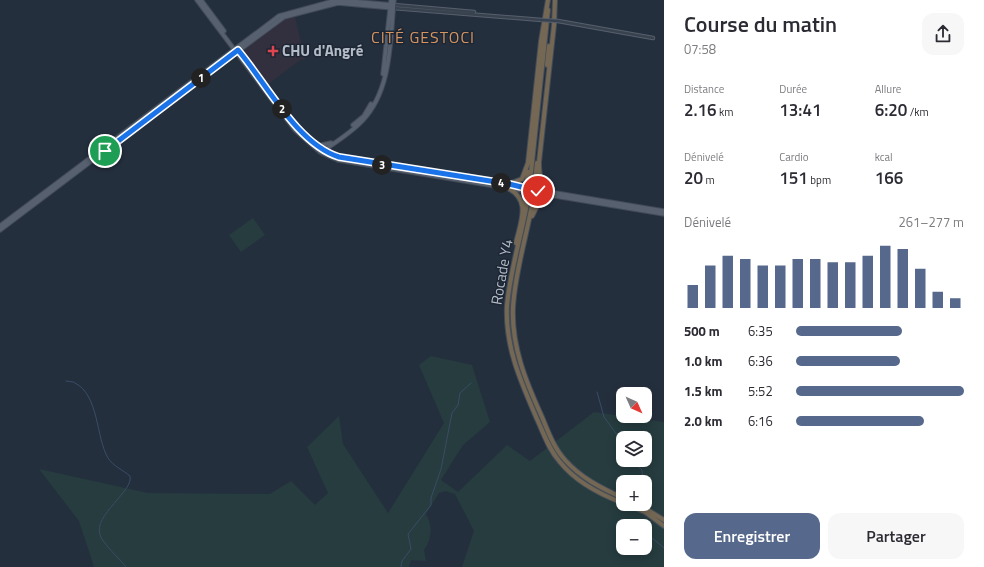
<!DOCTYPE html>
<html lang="fr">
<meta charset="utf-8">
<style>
:root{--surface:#fff;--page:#f7f7f7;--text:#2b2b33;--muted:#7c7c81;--accent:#56698c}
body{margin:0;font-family:"Titillium Web",sans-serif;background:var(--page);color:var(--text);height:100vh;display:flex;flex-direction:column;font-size:15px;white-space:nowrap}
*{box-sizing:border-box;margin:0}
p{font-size:13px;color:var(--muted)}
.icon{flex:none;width:22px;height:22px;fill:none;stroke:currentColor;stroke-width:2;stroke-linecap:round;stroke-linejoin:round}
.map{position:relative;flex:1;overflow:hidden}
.details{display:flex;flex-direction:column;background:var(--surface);width:320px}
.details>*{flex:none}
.needle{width:26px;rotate:135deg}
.fabs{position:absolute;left:616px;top:387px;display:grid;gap:8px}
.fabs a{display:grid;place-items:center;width:36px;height:36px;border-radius:8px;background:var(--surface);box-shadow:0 2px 10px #0003;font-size:20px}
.pin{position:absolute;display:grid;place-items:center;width:34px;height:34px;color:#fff;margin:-17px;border:2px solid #fff;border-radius:50%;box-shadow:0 1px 4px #0007}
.km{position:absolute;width:20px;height:20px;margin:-10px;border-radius:50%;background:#222;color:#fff;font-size:11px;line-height:20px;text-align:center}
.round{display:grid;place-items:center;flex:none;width:42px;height:42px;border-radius:12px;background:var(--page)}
.headline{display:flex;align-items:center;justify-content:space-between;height:68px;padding:0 20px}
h1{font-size:22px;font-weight:600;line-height:30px}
.figures{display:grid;grid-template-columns:repeat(3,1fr);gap:6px;height:68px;padding:4px 20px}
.figures div{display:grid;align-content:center}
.figures b{font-size:17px;font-weight:600}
.figures small{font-size:11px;font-weight:400}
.figures p{font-size:11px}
.chart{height:112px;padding:8px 20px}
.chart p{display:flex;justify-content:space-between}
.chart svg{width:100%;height:72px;margin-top:4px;stroke:var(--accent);stroke-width:6}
.action{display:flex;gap:8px;margin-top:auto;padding:8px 20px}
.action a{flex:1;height:46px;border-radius:12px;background:var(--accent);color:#fff;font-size:16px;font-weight:600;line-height:46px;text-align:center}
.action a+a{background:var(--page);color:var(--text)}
ul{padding:0 20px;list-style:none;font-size:13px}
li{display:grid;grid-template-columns:64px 48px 1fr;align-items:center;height:30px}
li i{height:10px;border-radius:5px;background:var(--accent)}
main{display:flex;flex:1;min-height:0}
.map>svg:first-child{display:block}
.medical{fill:#32303f}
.green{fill:#263c3f;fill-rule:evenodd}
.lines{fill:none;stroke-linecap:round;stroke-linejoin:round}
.stream{stroke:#394c67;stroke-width:1}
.minor-casing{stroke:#565f6c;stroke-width:4.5}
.major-casing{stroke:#414a57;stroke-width:5.5}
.highway-casing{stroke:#434c59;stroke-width:6}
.minor{stroke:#38414e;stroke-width:2.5}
.major{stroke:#56606e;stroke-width:3.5}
.highway{stroke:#746855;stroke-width:4}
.minor-bridge-casing{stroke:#565f6c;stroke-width:4.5;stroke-linecap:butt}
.highway-bridge-casing{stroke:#434c59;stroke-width:6;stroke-linecap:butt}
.minor-bridge{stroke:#38414e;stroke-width:2.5}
.highway-bridge{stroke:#746855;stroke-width:4}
.route-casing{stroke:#fff;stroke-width:8}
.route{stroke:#1a73e8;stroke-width:5}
.health-dot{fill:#e0444e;stroke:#1d2633;stroke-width:1.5}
.labels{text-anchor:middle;stroke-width:3;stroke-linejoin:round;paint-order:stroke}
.poi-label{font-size:15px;font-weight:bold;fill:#b4bcc9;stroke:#1d2633;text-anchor:start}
.street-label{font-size:15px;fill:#b4bcc9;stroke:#1d2633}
.neighbourhood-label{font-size:16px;letter-spacing:1px;fill:#d59563;stroke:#1d2633}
</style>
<main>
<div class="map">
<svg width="664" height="567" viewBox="0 0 664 567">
<rect width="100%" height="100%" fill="#242f3e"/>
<path class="medical" d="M295,17L305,59L300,60L267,85L243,49L281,20Z"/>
<path class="green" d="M253,218L265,235L241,252L229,235Z
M431,356L472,365L490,422L463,445L441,480L458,492L507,445L530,461L594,412L664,422V567H462L474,531L455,494L445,491L439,493L426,514C433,526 432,539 424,550L426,561L411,560L409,567H94L79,521L39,469L148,493L270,494L291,481L315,505L328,493L307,447L339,416L343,444L388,513L444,423L419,365ZM623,438H645V460H623ZM623,482H645V504H623ZM623,526H645V548H623Z"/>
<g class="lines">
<path class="stream" d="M66,381C69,382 73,381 75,383C99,395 96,438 108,458C113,466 123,470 130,476C134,491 93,515 100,535C103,544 120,559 126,567
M597,392L604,417L623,443
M631,460L642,470L643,482
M645,532L664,548
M401,567L402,561L411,549L408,534L431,505V498L441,469L452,413L458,405L460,393L471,383"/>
<g class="minor-casing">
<path id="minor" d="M394,5L474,12
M393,8L542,20
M558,21L653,38"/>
</g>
<g class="major-casing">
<path id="major" d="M197,0L295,130L320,152L338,160L664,214
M201,0L224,31
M245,58L289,117
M383,74L391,0
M184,91L284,17L338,3L393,8
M294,124C306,139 320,151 339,157L664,211
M353,125L364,116L371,104
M317,146L331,143
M323,151C336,142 352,132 362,121C392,90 390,40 394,0
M524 190a7 7 0 1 1 14 0a7 7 0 1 1-14 0Z
M0,226L279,16L337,0L393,5
M0,230L131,131"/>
</g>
<g class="highway-casing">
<path id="highway" d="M547,65L549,46
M530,182L548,10
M535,182L537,163
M509,184L522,179L528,163L541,41L548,0
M526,185L528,172
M506,187C532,199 521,221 516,243
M552,192C540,186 539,175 539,162L554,25L555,0
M528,198C522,234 510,270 507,306C505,347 521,382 537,419C544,434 549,450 560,462C576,482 599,494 623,503
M533,199C527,235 515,271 513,307C511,346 526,382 542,417C548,432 554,448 565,460C581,478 601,488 623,498
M524,207L526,195
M532,216L539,202L551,194
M626,504L645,512L664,526
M638,504L664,520"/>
</g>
<use href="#minor" class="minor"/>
<use href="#major" class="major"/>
<use href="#highway" class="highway"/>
<g class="minor-bridge-casing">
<path id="minor-bridge" d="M542,20L558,21"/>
</g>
<g class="highway-bridge-casing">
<path id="highway-bridge" d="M528,198L530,182
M533,199L535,182"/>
</g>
<use href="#minor-bridge" class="minor-bridge"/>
<use href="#highway-bridge" class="highway-bridge"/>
</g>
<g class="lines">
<g class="route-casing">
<path id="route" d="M105,151L238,50C266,83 297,144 339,157L509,184L538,191"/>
</g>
<use href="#route" class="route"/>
</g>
<path class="health-dot" d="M271 45h4v4h4v4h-4v4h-4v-4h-4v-4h4z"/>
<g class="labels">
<g class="poi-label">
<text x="282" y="56">CHU d'Angré</text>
</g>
<g class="street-label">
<text transform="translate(502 272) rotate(-80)" y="5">Rocade Y4</text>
</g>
<g class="neighbourhood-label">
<text x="423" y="43">CITÉ GESTOCI</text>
</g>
</g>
</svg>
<div class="fabs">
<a><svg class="needle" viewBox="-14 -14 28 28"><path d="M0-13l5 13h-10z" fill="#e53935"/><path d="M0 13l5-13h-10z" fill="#7c7c81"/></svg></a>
<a><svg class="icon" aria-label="layers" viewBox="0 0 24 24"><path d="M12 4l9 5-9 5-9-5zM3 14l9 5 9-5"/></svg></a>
<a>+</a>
<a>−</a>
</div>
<div class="pin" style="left:105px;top:151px;background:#1e9e55"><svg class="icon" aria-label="arrive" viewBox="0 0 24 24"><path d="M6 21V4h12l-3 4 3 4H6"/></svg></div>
<div class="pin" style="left:538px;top:191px;background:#d93025"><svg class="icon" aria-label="check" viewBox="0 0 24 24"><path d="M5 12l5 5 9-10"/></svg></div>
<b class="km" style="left:201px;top:78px">1</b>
<b class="km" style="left:282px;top:109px">2</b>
<b class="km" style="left:382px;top:165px">3</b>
<b class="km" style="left:501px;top:183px">4</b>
</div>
<section class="details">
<div class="headline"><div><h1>Course du matin</h1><p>07:58</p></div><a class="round"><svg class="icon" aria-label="share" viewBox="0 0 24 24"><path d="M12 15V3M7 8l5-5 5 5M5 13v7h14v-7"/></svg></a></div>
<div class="figures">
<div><p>Distance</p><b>2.16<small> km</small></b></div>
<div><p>Durée</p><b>13:41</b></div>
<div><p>Allure</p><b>6:20<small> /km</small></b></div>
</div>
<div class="figures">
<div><p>Dénivelé</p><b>20<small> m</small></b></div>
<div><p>Cardio</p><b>151<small> bpm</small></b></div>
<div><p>kcal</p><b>166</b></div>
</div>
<div class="chart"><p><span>Dénivelé</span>261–277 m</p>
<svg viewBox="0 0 160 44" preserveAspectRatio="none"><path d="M5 44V30M15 44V18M25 44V12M35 44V14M45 44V18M55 44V18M65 44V14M75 44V14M85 44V16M95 44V16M105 44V12M115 44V6M125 44V8M135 44V20M145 44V34M155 44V38"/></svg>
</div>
<ul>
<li><b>500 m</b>6:35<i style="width:63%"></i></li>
<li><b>1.0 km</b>6:36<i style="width:62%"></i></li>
<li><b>1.5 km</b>5:52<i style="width:100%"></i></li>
<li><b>2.0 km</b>6:16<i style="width:76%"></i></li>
</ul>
<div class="action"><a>Enregistrer</a><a>Partager</a></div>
</section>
</main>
